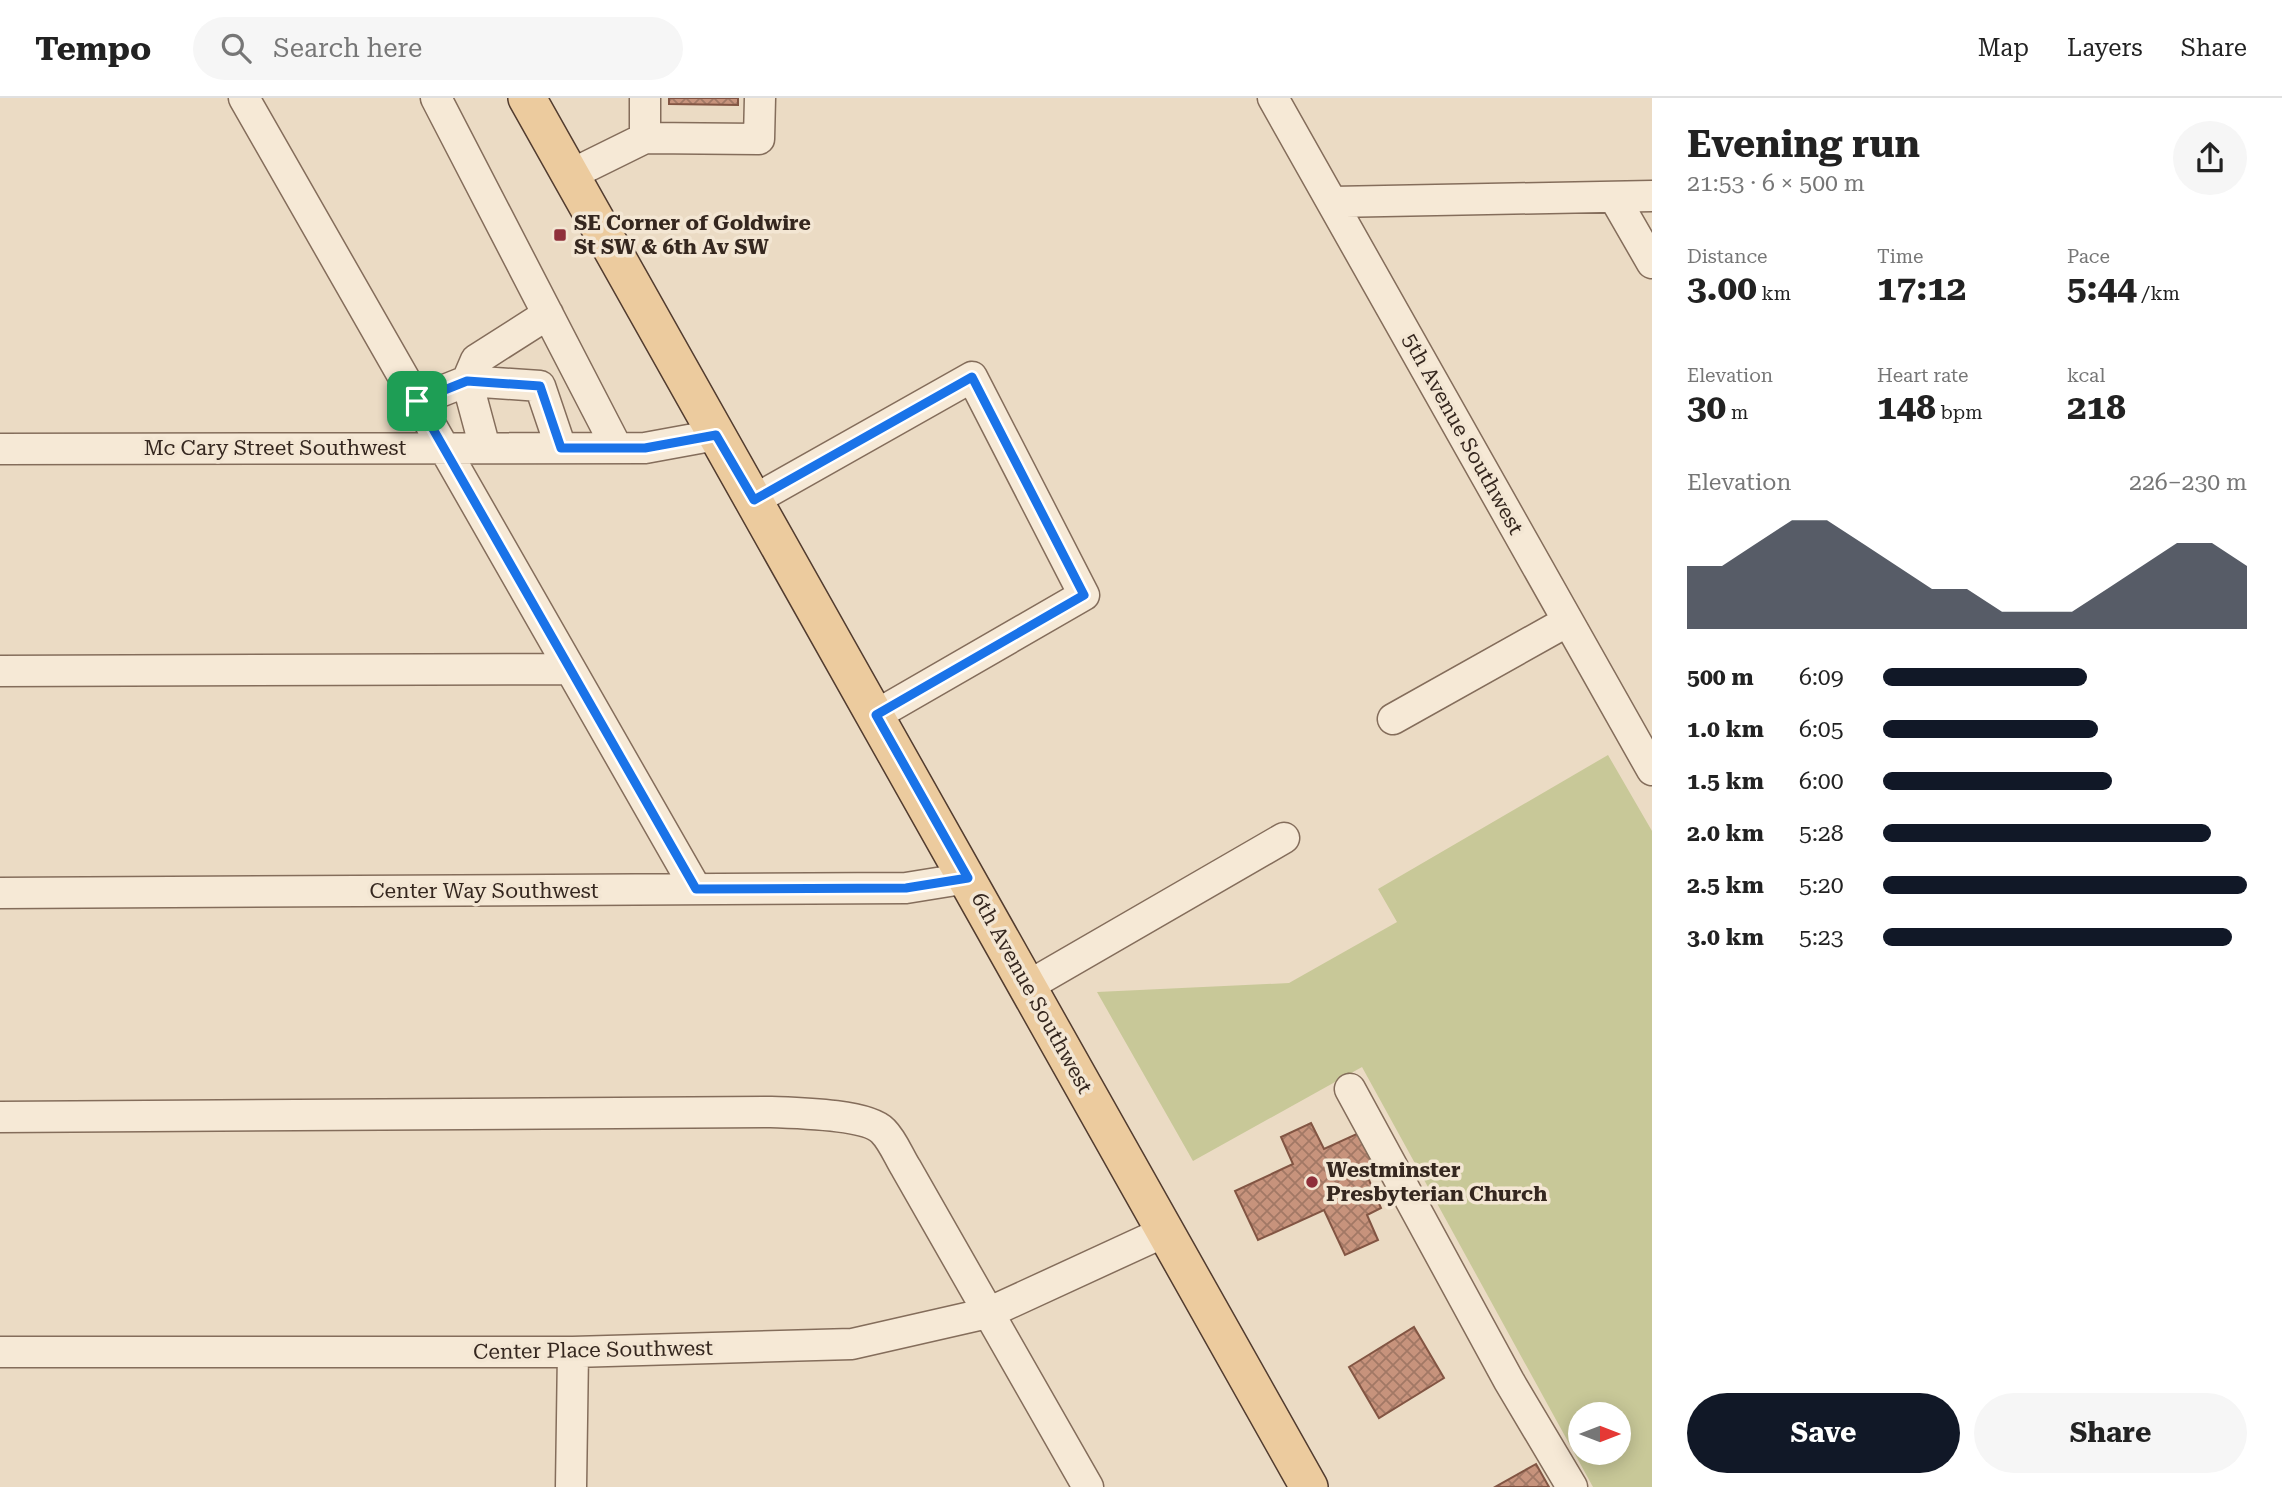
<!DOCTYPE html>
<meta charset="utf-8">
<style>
:root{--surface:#fff;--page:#f6f6f6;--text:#222;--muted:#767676;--line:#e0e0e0;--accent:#111827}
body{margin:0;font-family:"Roboto Serif",serif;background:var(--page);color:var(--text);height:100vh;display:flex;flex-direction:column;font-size:26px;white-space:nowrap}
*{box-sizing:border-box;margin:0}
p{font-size:23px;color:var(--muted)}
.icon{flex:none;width:38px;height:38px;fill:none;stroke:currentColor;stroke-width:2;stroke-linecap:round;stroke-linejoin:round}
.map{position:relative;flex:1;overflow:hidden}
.drawer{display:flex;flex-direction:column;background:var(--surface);width:630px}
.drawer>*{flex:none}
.needle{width:46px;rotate:90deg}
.fabs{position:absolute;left:1568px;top:1304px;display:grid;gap:14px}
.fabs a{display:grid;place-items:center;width:63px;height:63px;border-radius:50%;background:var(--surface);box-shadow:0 4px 18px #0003;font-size:35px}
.pin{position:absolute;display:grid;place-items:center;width:60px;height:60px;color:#fff;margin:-30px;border-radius:14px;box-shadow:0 4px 10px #0006}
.round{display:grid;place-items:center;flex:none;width:74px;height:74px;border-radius:37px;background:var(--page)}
.head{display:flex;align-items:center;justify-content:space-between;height:119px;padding:0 35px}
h1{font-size:38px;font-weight:700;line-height:52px}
.figures{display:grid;grid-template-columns:repeat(3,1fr);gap:10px;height:119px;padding:7px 35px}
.figures div{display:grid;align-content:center}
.figures b{font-size:35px;font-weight:700}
.figures small{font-size:19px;font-weight:400}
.figures p{font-size:19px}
.chart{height:196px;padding:14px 35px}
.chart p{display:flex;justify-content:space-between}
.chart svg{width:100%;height:126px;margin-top:7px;fill:var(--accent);opacity:.7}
.cta{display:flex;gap:14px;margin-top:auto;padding:14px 35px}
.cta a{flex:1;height:80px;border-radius:42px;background:var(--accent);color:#fff;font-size:28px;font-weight:700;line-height:80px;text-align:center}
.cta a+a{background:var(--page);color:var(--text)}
ul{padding:0 35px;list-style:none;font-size:23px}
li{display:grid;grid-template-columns:112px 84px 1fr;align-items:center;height:52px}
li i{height:18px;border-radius:9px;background:var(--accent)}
header{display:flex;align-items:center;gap:42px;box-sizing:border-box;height:98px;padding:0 35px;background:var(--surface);border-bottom:2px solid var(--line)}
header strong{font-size:33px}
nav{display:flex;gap:38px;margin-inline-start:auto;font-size:24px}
.search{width:490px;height:63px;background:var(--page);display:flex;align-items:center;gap:18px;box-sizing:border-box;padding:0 24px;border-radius:38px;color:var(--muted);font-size:26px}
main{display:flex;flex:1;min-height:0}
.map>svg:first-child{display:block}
.grass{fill:#c8c898;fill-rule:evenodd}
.building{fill:url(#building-cross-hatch);stroke:#825543;stroke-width:2}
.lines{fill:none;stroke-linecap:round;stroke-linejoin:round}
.minor-casing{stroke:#846d5b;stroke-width:33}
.major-casing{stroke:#523c2f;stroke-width:40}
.minor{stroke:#f6e9d6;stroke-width:30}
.major{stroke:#eccb9e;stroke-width:37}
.route-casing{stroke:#fff;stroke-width:14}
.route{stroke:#1a73e8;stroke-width:9}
.poi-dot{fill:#8f2f3a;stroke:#f3e6d3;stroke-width:2.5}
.labels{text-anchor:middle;stroke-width:7;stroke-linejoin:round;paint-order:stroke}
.poi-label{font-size:21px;font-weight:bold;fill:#35271f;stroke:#f3e6d3;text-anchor:start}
.street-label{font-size:21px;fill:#35271f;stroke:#f3e6d3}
</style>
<header>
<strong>Tempo</strong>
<div class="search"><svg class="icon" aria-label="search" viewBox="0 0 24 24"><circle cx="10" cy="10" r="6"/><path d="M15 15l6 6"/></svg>Search here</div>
<nav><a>Map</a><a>Layers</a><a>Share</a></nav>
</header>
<main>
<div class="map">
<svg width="1652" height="1389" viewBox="0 0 1652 1389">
<defs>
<pattern id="building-cross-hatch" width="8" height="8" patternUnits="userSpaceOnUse" patternTransform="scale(1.75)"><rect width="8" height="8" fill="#c7937c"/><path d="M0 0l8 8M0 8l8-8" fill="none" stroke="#a27865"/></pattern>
</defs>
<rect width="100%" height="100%" fill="#ebdbc4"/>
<path class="grass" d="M1608,657L1652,733V1389H1593L1362,969L1193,1063L1097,894L1289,885L1397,824L1378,791ZM1580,1316H1619V1354H1580Z"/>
<path class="building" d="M669,0H738V7L669,6Z
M1311,1025L1324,1051L1361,1034L1377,1070L1366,1075L1381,1110L1367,1117L1378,1142L1345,1157L1324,1112L1258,1142L1235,1093L1293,1066L1281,1039Z
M1414,1229L1444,1280L1379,1320L1349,1269Z
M1536,1366L1549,1389H1495Z"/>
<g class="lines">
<g class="minor-casing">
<path id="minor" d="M244,0L696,791
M436,0L617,350
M645,0V40L759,41L760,0
M1273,0L1652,672
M570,77L645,40
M1614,99L1652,165
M1333,104L1652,98
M417,303L467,283L540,288L561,350
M485,350L467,283L476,262L548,216
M0,351L645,350L716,337
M754,402L972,279L1084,497L876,617
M0,573L569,571
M1393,621L1568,523
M0,795L906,790L968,780
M1028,888L1284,740
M1350,991L1509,1283L1572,1389
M0,1019L771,1014C795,1015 867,1016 883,1033C893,1043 899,1059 906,1070L1088,1389
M0,1254H573L852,1246L988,1215L1164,1134
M571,1389L573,1254"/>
</g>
<g class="major-casing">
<path id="major" d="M527,0L1309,1389"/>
</g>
<use href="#minor" class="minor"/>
<use href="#major" class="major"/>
</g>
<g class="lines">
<g class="route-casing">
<path id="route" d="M972,279L1084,497L876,617L968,780L906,790L696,791L417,303L467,283L540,288L561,350H645L716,337L754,402Z"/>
</g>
<use href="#route" class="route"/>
</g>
<g class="poi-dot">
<rect x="553" y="130" width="14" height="14" rx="3.5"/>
<circle cx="1312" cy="1084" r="7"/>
</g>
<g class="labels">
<g class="poi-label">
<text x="574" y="132">SE Corner of Goldwire<tspan x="574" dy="24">St SW &amp; 6th Av SW</tspan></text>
<text x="1326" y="1079">Westminster<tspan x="1326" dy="24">Presbyterian Church</tspan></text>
</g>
<g class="street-label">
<text transform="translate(1463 336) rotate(61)" y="7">5th Avenue Southwest</text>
<text x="275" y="357">Mc Cary Street Southwest</text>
<text x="484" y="800">Center Way Southwest</text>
<text transform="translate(1032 895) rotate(61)" y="7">6th Avenue Southwest</text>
<text transform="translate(593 1252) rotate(-1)" y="7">Center Place Southwest</text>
</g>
</g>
</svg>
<div class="fabs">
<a><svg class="needle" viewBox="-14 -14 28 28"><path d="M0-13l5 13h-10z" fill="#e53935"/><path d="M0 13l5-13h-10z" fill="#767676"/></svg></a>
</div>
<div class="pin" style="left:417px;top:303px;background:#1e9e55"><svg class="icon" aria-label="arrive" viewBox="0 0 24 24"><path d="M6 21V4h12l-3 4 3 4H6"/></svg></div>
</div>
<section class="drawer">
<div class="head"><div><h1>Evening run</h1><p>21:53 · 6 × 500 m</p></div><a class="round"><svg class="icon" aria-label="share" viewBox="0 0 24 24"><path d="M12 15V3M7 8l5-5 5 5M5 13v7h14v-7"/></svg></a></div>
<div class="figures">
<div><p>Distance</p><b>3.00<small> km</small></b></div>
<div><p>Time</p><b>17:12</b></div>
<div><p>Pace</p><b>5:44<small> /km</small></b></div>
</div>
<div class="figures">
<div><p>Elevation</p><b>30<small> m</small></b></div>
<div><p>Heart rate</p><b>148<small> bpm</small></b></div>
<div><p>kcal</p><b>218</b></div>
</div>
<div class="chart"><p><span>Elevation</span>226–230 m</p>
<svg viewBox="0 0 160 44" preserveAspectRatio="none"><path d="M0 44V22L10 22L20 14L30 6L40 6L50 14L60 22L70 30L80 30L90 38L100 38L110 38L120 30L130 22L140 14L150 14L160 22V44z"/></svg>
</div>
<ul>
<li><b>500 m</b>6:09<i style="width:56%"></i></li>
<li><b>1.0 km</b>6:05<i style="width:59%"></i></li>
<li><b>1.5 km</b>6:00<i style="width:63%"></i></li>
<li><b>2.0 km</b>5:28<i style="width:90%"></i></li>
<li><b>2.5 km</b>5:20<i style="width:100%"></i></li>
<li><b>3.0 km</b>5:23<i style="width:96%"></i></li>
</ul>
<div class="cta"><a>Save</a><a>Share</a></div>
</section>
</main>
